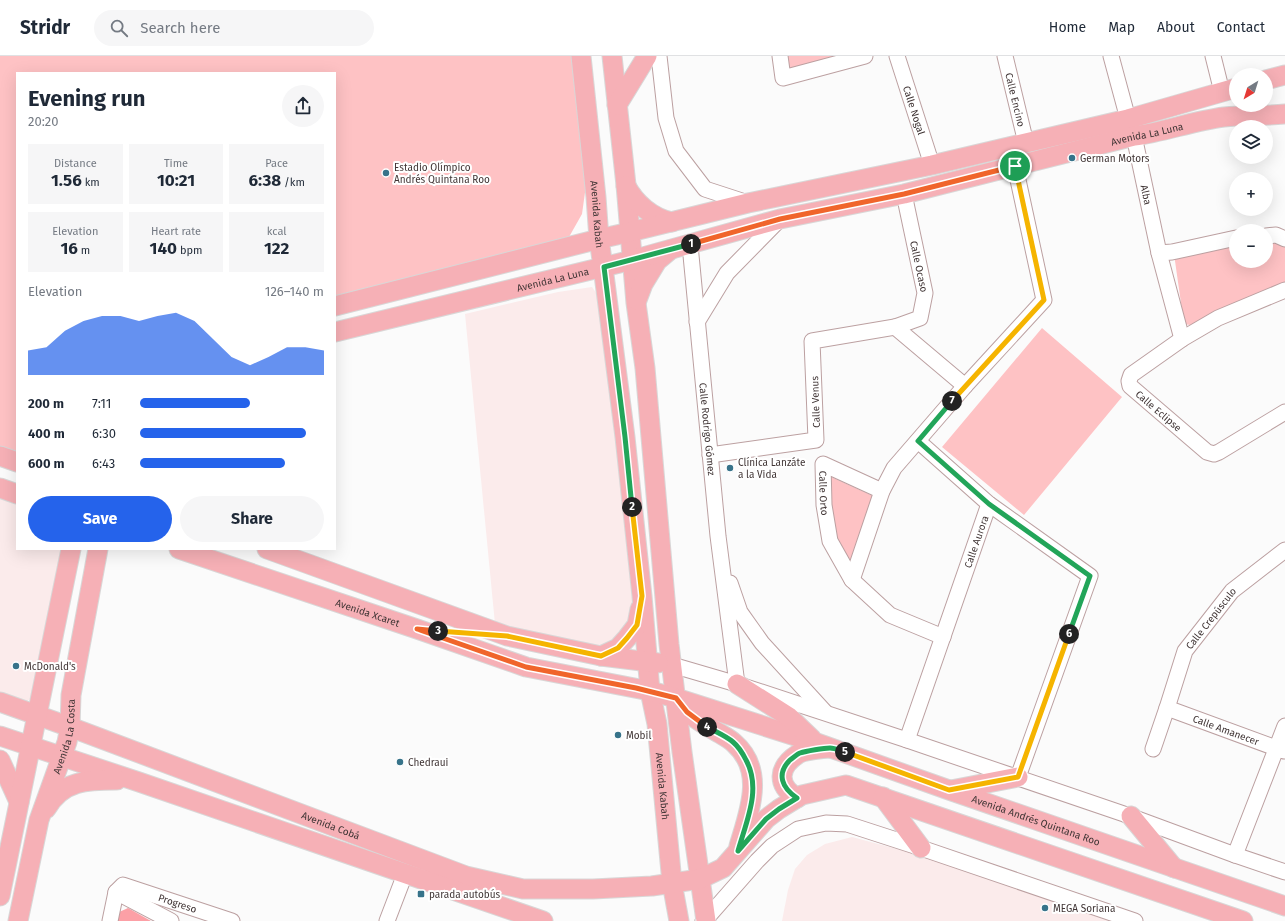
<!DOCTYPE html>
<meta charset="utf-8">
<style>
:root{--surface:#fff;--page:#f6f6f7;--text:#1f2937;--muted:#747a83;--line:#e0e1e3;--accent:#2563eb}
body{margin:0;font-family:"Fira Sans",sans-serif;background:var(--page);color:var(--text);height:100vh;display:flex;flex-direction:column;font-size:15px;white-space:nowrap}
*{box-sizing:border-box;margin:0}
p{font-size:13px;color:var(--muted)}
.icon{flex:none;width:22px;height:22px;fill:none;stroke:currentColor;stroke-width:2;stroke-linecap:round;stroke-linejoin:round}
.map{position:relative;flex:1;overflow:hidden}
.sheet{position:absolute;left:16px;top:16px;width:320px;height:478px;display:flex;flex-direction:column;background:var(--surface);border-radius:0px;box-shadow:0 4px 16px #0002}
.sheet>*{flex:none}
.needle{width:26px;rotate:218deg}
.controls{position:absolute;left:1229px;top:12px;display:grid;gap:8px}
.controls a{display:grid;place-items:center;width:44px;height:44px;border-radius:50%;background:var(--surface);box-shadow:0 4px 16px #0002;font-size:20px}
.pin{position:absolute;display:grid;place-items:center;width:34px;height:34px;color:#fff;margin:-17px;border:2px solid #fff;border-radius:50%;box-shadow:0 1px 4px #0007}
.km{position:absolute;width:20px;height:20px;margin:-10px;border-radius:50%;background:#222;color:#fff;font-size:11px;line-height:20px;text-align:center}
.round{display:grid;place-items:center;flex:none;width:42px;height:42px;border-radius:21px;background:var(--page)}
.head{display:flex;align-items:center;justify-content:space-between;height:68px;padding:0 12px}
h1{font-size:22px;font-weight:700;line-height:30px}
.stats{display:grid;grid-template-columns:repeat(3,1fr);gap:6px;height:68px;padding:4px 12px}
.stats div{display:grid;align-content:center;border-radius:0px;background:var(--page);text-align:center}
.stats b{font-size:17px;font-weight:700}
.stats small{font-size:11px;font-weight:400}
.stats p{font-size:11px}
.chart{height:112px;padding:8px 12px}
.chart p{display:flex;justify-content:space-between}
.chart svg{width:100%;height:72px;margin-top:4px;fill:var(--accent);opacity:.7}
.primary-button{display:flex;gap:8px;margin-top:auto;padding:8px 12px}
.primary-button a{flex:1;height:46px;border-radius:24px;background:var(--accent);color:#fff;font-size:16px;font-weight:700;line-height:46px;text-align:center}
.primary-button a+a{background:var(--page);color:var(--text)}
ul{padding:0 12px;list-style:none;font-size:13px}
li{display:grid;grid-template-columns:64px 48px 1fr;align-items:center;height:30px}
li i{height:10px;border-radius:5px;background:var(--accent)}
header{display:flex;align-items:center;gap:24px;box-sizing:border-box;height:56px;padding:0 20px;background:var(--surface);border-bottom:1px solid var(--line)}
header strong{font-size:19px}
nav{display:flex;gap:22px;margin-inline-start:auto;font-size:14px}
.search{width:280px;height:36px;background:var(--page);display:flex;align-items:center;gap:10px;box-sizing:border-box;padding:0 14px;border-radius:22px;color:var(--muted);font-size:15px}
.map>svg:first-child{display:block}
.built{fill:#fbebeb}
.green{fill:#fec2c4}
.forest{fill:#fca0a6}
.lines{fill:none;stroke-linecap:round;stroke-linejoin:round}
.minor-casing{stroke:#bca0a1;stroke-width:17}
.major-casing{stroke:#d9d7d7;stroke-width:21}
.minor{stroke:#fff;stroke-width:15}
.major{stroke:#f6b0b6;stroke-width:19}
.split-1-casing{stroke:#fff;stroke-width:8}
.split-2-casing{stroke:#fff;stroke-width:8}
.split-3-casing{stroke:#fff;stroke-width:8}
.split-4-casing{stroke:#fff;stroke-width:8}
.split-5-casing{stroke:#fff;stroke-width:8}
.split-6-casing{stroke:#fff;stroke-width:8}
.split-7-casing{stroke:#fff;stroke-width:8}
.split-8-casing{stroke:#fff;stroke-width:8}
.split-1{stroke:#f0652b;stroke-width:5}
.split-2{stroke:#22a559;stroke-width:5}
.split-3{stroke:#f5b400;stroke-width:5}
.split-4{stroke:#f0652b;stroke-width:5}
.split-5{stroke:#22a559;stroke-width:5}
.split-6{stroke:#f5b400;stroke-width:5}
.split-7{stroke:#22a559;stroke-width:5}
.split-8{stroke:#f5b400;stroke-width:5}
.poi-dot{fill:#37738a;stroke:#fff;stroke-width:1.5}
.labels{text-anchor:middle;stroke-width:4;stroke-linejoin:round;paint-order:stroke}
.street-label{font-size:10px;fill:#403535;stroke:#fff}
.poi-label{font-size:10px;fill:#403535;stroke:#fff;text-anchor:start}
</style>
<header>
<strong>Stridr</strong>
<div class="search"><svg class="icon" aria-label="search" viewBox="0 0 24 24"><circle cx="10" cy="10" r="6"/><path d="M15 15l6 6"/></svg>Search here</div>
<nav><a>Home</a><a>Map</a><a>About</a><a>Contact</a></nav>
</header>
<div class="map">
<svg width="1285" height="865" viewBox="0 0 1285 865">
<rect width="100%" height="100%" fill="#fbfbfb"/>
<path class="built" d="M592,231L599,241L602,250L634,561L631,571L600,594L495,568L465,258L558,236Z
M0,443L17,449V493H62L35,633L30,643L23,648L0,640Z
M852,781L931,802L1019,832L1109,865H782L788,834L795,813L807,799L825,788Z"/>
<path class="green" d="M0,0H575L588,115L582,158L569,181L335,245V17H17V403L0,397Z
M787,0H843L788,16Z
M1266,182L1285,186V231L1190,269L1184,268L1174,198L1236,184V205H1266Z
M1042,272L1122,341L1024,459L942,391Z
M827,419L873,440L851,505L838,488L830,454Z"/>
<path class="forest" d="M128,852L151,865H116L117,857Z"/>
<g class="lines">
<g class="minor-casing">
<g id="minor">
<path d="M659,0L666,62L676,95L705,133L748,147"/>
<path d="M780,0L783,22L865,0"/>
<path id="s1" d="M897,0L932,109"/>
<path id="s2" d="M1005,0L1026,87"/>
<path d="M1111,0L1128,63"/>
<path d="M1213,0L1222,36"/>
<path id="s3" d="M1134,80L1159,197L1182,283"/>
<path id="s4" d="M904,138L925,237L920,262L895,271L965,330L1044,244L1015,110"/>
<path d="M1266,180L1276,179L1285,183"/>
<path id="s5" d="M690,189L718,480L737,628"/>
<path d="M1159,197L1172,196L1236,182"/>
<path id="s6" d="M1285,234L1218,262L1182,283L1131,319L1129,325L1130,330L1207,396L1214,398L1219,396L1285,356"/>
<path d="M697,266L727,217L780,163"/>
<path d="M918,385L989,448L1090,520L1018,721"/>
<path d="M710,399L816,384L812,285L895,271"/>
<path id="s7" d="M882,435L823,408L824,449L830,485L852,524L890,559L943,581"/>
<path d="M852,524L882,435L894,412L965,330"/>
<path d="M730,527L740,556L762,587L825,656"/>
<path d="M672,609L737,628L907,684L1124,758L1235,799L1285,816"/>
<path id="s8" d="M1167,652L1284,695"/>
<path id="s9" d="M907,684L989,448"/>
<path id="s10" d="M1153,693L1167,652L1185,595L1232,535L1285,494"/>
<path d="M1235,799L1285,670"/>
<path d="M116,836L171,865"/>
<path id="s11" d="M110,865L116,836L123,829L232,865"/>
<path d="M387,865L405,818"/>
<path d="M703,865L706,863L757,805L772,790L798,773L826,767L847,768L921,792L1135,865"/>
</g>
</g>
<g class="major-casing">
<g id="major">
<path id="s12" d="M581,0L596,141L599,183L603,211L625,381L642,540L650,635L657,668L672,827L679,865"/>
<path d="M612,0L626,129L636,247L645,312L669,588L682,696L706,865"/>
<path d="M1266,24L1285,19"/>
<path d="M617,49L647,0"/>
<path d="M626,130C635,147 652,162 672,166"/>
<path d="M637,244L643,228L657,205L670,194"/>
<path d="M335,250L599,183L630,176L748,147L932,109L1128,63L1236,32"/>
<path id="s13" d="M335,276L632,204L780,163L904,138L1134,80C1164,76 1193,65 1224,61C1244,59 1265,60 1285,58"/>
<path d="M0,400L17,406"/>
<path d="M0,432L17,438"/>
<path id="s14" d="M179,493L417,573L526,611L650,635L676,642L814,686L949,734L1285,850"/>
<path d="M267,493L507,580L601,600L658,607"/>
<path d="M601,600L618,592L627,582L637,569L640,553"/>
<path d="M737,628L789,661L812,683"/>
<path d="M677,643C687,659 703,668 719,677C724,680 730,683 734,687C766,715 749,756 739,790"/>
<path id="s15" d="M0,646L70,671L466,820L523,833H593L652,830L700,823L723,812L766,763L779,753L802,739L846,729L1243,865"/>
<path d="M0,680L139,726L543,865"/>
<path d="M0,704L19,746"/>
<path d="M951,734L1018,721"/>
<path d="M883,741L921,792"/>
<path d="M797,742C776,729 778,711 798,698C804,694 821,693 828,692"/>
<path d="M46,753C62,724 88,724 117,724"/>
<path d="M1131,760L1174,812"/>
<path d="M0,840L71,493"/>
<path id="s16" d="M18,865L39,764L67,686L70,671L71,639L98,493"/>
</g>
</g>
<use href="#minor" class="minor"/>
<use href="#major" class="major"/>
</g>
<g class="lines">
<g class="split-1-casing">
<path id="split-1" d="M691,188L780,163L904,138L1015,110"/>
</g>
<g class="split-2-casing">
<path id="split-2" d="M632,451L625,381L604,211L691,188"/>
</g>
<g class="split-3-casing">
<path id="split-3" d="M438,575L507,580L601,600L618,592L627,582L637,569L642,540L632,451"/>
</g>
<g class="split-4-casing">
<path id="split-4" d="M438,575L417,573L526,611L636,632L676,642L687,656L707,671"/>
</g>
<g class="split-5-casing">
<path id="split-5" d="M707,671C716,676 726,680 733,686C739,691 743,698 746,704C762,733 746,766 738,795L766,763L779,753L797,742C782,732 776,718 790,704C793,702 797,698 800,697C806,695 824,692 830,692C835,692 841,695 845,696"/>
</g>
<g class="split-6-casing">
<path id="split-6" d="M845,696L949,734L1018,721L1069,578"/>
</g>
<g class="split-7-casing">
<path id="split-7" d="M952,345L918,385L989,448L1090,520L1069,578"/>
</g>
<g class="split-8-casing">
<path id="split-8" d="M952,345L1044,244L1015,110"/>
</g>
<use href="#split-1" class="split-1"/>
<use href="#split-2" class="split-2"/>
<use href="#split-3" class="split-3"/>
<use href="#split-4" class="split-4"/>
<use href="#split-5" class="split-5"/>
<use href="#split-6" class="split-6"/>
<use href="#split-7" class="split-7"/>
<use href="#split-8" class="split-8"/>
</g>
<g class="poi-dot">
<circle cx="1072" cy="102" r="4"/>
<circle cx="386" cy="117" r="4"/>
<circle cx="730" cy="412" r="4"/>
<circle cx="16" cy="610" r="4"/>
<circle cx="618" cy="679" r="4"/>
<circle cx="400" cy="706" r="4"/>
<rect x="417" y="834" width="8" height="8" rx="2"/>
<circle cx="1045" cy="852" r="4"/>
</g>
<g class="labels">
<g class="street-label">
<text dy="4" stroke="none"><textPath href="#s2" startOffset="45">Calle Encino</textPath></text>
<text dy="4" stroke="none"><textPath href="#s1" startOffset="57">Calle Nogal</textPath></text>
<text dy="4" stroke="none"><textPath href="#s13" startOffset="836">Avenida La Luna</textPath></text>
<text dy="4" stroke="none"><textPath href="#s3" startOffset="60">Alba</textPath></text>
<text dy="4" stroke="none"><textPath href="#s12" startOffset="159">Avenida Kabah</textPath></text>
<text dy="4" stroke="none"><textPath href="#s4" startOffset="74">Calle Ocaso</textPath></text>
<text dy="4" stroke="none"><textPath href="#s13" startOffset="224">Avenida La Luna</textPath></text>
<text transform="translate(815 346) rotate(-92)" y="4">Calle Venus</text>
<text dy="4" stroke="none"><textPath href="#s6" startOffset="226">Calle Eclipse</textPath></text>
<text dy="4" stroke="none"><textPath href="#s5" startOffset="185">Calle Rodrigo Gómez</textPath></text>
<text dy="4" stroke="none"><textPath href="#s7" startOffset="94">Calle Orto</textPath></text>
<text dy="4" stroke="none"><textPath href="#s9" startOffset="210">Calle Aurora</textPath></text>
<text dy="4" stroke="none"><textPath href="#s14" startOffset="199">Avenida Xcaret</textPath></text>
<text dy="4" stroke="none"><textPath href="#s10" startOffset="145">Calle Crepúsculo</textPath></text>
<text dy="4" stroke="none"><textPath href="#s8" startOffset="63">Calle Amanecer</textPath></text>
<text dy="4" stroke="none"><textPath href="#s16" startOffset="191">Avenida La Costa</textPath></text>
<text dy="4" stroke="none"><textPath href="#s12" startOffset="735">Avenida Kabah</textPath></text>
<text dy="4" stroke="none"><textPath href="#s14" startOffset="900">Avenida Andrés Quintana Roo</textPath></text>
<text dy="4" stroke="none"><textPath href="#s15" startOffset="353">Avenida Cobá</textPath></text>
<text dy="4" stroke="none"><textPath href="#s11" startOffset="97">Progreso</textPath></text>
</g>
<g class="poi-label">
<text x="1080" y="106">German Motors</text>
<text x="394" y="115">Estadio Olímpico<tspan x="394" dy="12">Andrés Quintana Roo</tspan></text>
<text x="738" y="410">Clínica Lanzáte<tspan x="738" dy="12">a la Vida</tspan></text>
<text x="24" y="614">McDonald's</text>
<text x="626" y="683">Mobil</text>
<text x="408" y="710">Chedraui</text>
<text x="429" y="842">parada autobús</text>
<text x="1053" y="856">MEGA Soriana</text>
</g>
</g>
</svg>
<div class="controls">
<a><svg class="needle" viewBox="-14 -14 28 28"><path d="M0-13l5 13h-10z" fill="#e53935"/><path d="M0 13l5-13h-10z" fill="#747a83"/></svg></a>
<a><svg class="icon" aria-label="layers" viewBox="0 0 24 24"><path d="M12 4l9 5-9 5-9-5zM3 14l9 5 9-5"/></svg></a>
<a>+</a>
<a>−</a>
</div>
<div class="pin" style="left:1015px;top:110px;background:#1e9e55"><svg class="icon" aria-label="arrive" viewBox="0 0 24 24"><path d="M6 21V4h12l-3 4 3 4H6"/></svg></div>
<b class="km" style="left:691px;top:188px">1</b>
<b class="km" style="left:632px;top:451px">2</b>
<b class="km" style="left:438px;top:575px">3</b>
<b class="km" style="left:707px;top:671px">4</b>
<b class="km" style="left:845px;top:696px">5</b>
<b class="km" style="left:1069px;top:578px">6</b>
<b class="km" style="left:952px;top:345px">7</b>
<section class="sheet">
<div class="head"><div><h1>Evening run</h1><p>20:20</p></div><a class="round"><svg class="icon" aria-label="share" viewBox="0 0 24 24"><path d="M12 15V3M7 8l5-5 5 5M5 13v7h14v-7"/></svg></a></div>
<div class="stats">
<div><p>Distance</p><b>1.56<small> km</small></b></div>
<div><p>Time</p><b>10:21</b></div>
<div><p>Pace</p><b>6:38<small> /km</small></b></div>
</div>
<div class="stats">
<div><p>Elevation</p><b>16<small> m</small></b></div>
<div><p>Heart rate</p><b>140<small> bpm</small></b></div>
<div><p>kcal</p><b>122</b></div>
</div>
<div class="chart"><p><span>Elevation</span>126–140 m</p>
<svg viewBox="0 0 160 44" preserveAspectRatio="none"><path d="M0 44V29L10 27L20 17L30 11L40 8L50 8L60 11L70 8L80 6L90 11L100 22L110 33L120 38L130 33L140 27L150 27L160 29V44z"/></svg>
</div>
<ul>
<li><b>200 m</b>7:11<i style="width:60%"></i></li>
<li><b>400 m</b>6:30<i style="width:90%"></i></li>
<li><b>600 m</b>6:43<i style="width:79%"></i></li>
</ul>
<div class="primary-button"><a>Save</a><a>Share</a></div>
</section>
</div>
